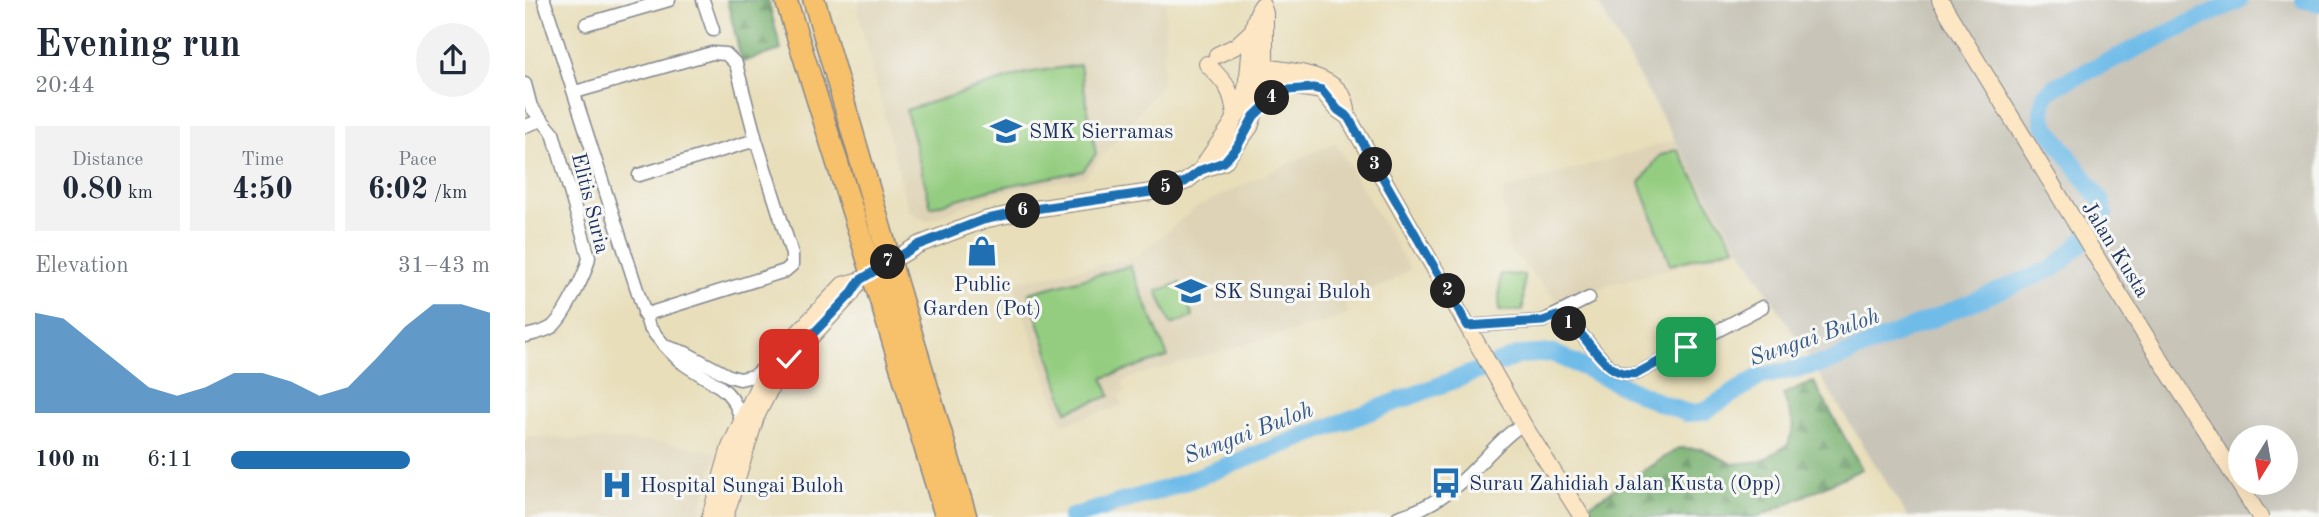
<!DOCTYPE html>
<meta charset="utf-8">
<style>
:root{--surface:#fff;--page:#f2f2f3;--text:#1f2937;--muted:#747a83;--accent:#1f6fb2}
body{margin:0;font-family:"Old Standard TT",serif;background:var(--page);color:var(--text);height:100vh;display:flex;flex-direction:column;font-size:26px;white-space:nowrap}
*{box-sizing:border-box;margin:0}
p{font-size:23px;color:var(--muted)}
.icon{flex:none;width:38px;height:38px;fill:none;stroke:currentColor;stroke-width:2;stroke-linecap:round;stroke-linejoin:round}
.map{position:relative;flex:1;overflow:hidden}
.panel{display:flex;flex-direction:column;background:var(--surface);width:525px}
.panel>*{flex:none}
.needle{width:46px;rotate:191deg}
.buttons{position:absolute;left:1703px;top:425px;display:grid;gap:14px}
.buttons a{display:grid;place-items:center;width:70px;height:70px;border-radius:50%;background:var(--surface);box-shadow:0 7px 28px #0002;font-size:35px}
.pin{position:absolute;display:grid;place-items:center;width:60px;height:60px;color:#fff;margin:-30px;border-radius:14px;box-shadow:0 4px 10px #0006}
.km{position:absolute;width:35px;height:35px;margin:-18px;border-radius:50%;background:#222;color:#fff;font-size:19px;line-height:35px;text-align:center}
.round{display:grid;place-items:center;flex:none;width:74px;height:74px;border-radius:37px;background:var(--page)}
.headline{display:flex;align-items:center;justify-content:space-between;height:119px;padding:0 35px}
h1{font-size:38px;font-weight:800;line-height:52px}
.stats{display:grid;grid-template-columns:repeat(3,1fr);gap:10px;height:119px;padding:7px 35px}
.stats div{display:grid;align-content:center;border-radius:0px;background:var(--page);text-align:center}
.stats b{font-size:30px;font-weight:800}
.stats small{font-size:19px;font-weight:400}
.stats p{font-size:19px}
.chart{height:196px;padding:14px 35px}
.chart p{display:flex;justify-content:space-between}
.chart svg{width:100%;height:126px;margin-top:7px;fill:var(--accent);opacity:.7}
ul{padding:0 35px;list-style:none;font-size:23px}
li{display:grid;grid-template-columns:112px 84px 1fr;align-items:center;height:52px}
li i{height:18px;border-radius:9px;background:var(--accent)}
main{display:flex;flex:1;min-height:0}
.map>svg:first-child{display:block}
.built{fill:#ded3b6}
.industrial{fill:#c8c4b8;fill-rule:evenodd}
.forest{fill:url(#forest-firs);stroke:#497066;stroke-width:2}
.green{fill:#94cd80;stroke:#587e6f;stroke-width:2}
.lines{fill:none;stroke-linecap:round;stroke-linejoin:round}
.river{stroke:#70bce9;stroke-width:18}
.street-casing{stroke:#82868c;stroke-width:15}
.secondary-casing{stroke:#82868c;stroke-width:18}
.highway-casing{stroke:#82868c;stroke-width:24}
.street{stroke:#fff;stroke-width:12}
.secondary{stroke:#fce6c4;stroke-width:16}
.highway{stroke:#f7c06b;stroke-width:21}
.highway-bridge-casing{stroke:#82868c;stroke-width:24;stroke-linecap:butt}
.highway-bridge{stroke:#f7c06b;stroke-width:21}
.route-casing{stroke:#fff;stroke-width:14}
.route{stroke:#1f6fb2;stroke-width:9}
.labels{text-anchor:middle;stroke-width:6;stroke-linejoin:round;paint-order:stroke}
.poi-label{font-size:21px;fill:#1b2f5e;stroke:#f6f6f2;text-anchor:start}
.street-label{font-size:21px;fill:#1b2f5e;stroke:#f6f6f2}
.water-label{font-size:23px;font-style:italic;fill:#355988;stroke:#f6f6f2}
</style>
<main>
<section class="panel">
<div class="headline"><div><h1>Evening run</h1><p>20:44</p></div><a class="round"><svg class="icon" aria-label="share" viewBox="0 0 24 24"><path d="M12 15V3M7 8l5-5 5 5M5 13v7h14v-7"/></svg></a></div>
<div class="stats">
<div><p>Distance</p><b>0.80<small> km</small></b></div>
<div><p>Time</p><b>4:50</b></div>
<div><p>Pace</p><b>6:02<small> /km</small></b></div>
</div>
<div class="chart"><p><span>Elevation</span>31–43 m</p>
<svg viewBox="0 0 160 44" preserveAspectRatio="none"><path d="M0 44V9L10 11L20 19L30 27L40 35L50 38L60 35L70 30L80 30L90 33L100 38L110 35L120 25L130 14L140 6L150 6L160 9V44z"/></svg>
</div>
<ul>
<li><b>100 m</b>6:11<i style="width:69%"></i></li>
</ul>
</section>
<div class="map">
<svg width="1794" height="517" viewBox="0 0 1794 517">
<defs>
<pattern id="forest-firs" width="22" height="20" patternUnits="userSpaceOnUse" patternTransform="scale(1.75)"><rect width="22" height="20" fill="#77b06e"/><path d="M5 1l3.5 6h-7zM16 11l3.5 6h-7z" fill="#61905e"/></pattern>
</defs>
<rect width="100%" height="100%" fill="#f6f6f2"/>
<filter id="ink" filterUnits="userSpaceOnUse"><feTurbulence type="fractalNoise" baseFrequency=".0143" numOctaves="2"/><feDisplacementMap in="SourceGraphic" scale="14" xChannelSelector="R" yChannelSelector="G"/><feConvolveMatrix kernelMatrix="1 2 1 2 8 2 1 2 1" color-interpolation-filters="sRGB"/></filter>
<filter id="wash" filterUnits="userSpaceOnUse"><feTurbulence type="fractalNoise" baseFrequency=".00686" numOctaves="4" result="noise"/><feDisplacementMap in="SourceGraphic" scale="28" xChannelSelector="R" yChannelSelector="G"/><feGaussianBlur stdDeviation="1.57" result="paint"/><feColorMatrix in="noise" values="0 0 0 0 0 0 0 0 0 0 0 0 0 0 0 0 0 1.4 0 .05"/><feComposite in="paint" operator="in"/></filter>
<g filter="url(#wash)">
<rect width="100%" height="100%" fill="#e8deba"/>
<path class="built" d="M336,0H642L636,86L560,177L469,194L401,221L383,210L332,7Z
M1150,140L1216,249L1031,300L983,248L978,190Z
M810,142L885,269L865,283L818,299L824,315L614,375L597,382L601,391L593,394L597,405L538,425L488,282L609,258L672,207Z
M0,437L140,442L192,452L174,517H0Z"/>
<path class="industrial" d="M1071,0H1791L1794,4V517H1383L1216,249L1150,140ZM1715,438H1760V483H1715Z"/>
<path class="forest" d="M202,0H243L256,50L217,62Z
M1289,382L1337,469L1234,517H1071L1063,506L1154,448L1177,449L1208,464L1237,461L1263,444L1269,426L1258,394Z"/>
<path class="green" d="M555,65L571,154L558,171L467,189L406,207L381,110L501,73Z
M1152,149L1210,247L1145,265L1115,183L1134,156Z
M605,266L643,357L578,378L585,396L542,411L504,293Z
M975,274L999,275L998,311H974Z
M655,283L668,317L646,325L632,291Z"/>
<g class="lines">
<path class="river" d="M1779,0L1794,3
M546,517L646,487L995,355L1028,353L1135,403L1162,413L1178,412L1236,376L1301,363L1531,267L1572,227L1579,214L1576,201L1519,123L1517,110L1520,95L1531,86L1714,0"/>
</g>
</g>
<g filter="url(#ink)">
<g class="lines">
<g class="street-casing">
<path id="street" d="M19,0L124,327C134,339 145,354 159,364C184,382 209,386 216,421
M178,0L188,30
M61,24L144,0
M0,84L6,107L28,133L64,257C62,272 39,317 27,327C19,332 9,334 0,336
M50,92L187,53L201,54L211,64L231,140L267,254V265L260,271L119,315
M0,126L17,120
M114,175L231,140
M1032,316C1040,321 1049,327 1055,333C1072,351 1085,379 1113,373L1237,307
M943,326L1018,321L1064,298
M142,347L161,353L204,376L215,379L228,376L243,365
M873,517C905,508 932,488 954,464C968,450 981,434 998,424"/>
</g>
<g class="secondary-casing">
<path id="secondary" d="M1415,0L1586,281L1735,517
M692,55L711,46L728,30
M682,64C701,83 708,90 710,118
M731,66C758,70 809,72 820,101C822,106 822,112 823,117
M722,79L797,91L813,110L823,117L998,424L1057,517
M676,170C689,146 710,127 718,100C728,71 721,36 735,8
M185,517L205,447L243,365L318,285L335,280L393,245L459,220L509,209L633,191L660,182L676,170L699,162L725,127L735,98L740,67V13L737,5
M200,517L231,417L254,371L326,294L335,280"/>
</g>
<g class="highway-casing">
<path id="highway" d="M261,0L330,219
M289,0L351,213
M374,292L441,517
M356,302L421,517"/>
</g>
<use href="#street" class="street"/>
<use href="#secondary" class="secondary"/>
<use href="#highway" class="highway"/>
<g class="highway-bridge-casing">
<path id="highway-bridge" d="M351,213L374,292
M330,219L356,302"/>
</g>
<use href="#highway-bridge" class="highway-bridge"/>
</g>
</g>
<g class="lines" filter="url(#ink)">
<g class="route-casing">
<path id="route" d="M264,359L326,294L335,280L393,245L458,220L509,209L633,191L660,182L676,170L699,162L712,147L729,116L750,96L763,90L788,88L797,90L813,110L823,117L943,326L1018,321L1032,316C1040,321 1049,326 1055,333C1071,351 1085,379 1113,373L1161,347"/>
</g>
<use href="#route" class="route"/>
</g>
<defs>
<g id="school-bare" transform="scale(2.415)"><path d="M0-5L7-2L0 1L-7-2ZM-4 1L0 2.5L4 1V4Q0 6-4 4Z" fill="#1f6fb2" stroke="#f6f6f2" stroke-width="2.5" paint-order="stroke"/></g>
<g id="shop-bare" transform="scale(2.415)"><path d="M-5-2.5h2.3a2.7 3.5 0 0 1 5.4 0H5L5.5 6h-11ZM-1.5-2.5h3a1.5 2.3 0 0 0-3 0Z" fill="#1f6fb2" stroke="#f6f6f2" stroke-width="2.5" paint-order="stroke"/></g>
<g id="bus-bare" transform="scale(2.415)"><path d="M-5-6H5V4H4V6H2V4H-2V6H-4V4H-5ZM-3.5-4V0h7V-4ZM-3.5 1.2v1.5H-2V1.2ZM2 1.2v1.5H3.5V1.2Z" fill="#1f6fb2" stroke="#f6f6f2" stroke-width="2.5" paint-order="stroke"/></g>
<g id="hospital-bare" transform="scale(2.415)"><path d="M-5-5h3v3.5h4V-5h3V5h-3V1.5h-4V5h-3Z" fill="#1f6fb2" stroke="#f6f6f2" stroke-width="2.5" paint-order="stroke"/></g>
</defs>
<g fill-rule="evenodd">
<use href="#school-bare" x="481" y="131"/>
<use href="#shop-bare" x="457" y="251"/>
<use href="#school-bare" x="666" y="291"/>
<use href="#bus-bare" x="921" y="483"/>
<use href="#hospital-bare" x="92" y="485"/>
</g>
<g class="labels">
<g class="poi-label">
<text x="504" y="138">SMK Sierramas</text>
<text x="457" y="291" text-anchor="middle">Public<tspan x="457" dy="24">Garden (Pot)</tspan></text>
<text x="689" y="298">SK Sungai Buloh</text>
<text x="944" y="490">Surau Zahidiah Jalan Kusta (Opp)</text>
<text x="115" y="492">Hospital Sungai Buloh</text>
</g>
<g class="street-label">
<text transform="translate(66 203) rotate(76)" y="7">Elitis Suria</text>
<text transform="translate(1591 249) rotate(58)" y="7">Jalan Kusta</text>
</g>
<g class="water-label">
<text transform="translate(1289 336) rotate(-19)" y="8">Sungai Buloh</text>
<text transform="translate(723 432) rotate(-21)" y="8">Sungai Buloh</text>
</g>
</g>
</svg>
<div class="buttons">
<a><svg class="needle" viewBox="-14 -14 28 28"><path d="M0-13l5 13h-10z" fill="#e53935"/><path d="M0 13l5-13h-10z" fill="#747a83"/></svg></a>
</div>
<div class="pin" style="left:1161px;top:347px;background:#1e9e55"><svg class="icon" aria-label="arrive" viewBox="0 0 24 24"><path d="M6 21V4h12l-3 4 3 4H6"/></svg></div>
<div class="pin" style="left:264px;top:359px;background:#d93025"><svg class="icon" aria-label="check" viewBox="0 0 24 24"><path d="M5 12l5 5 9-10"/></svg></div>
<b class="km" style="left:1044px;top:324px">1</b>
<b class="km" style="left:923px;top:291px">2</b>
<b class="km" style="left:850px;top:165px">3</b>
<b class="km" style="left:747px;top:98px">4</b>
<b class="km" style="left:641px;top:188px">5</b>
<b class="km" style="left:498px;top:211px">6</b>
<b class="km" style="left:363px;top:262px">7</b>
</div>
</main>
